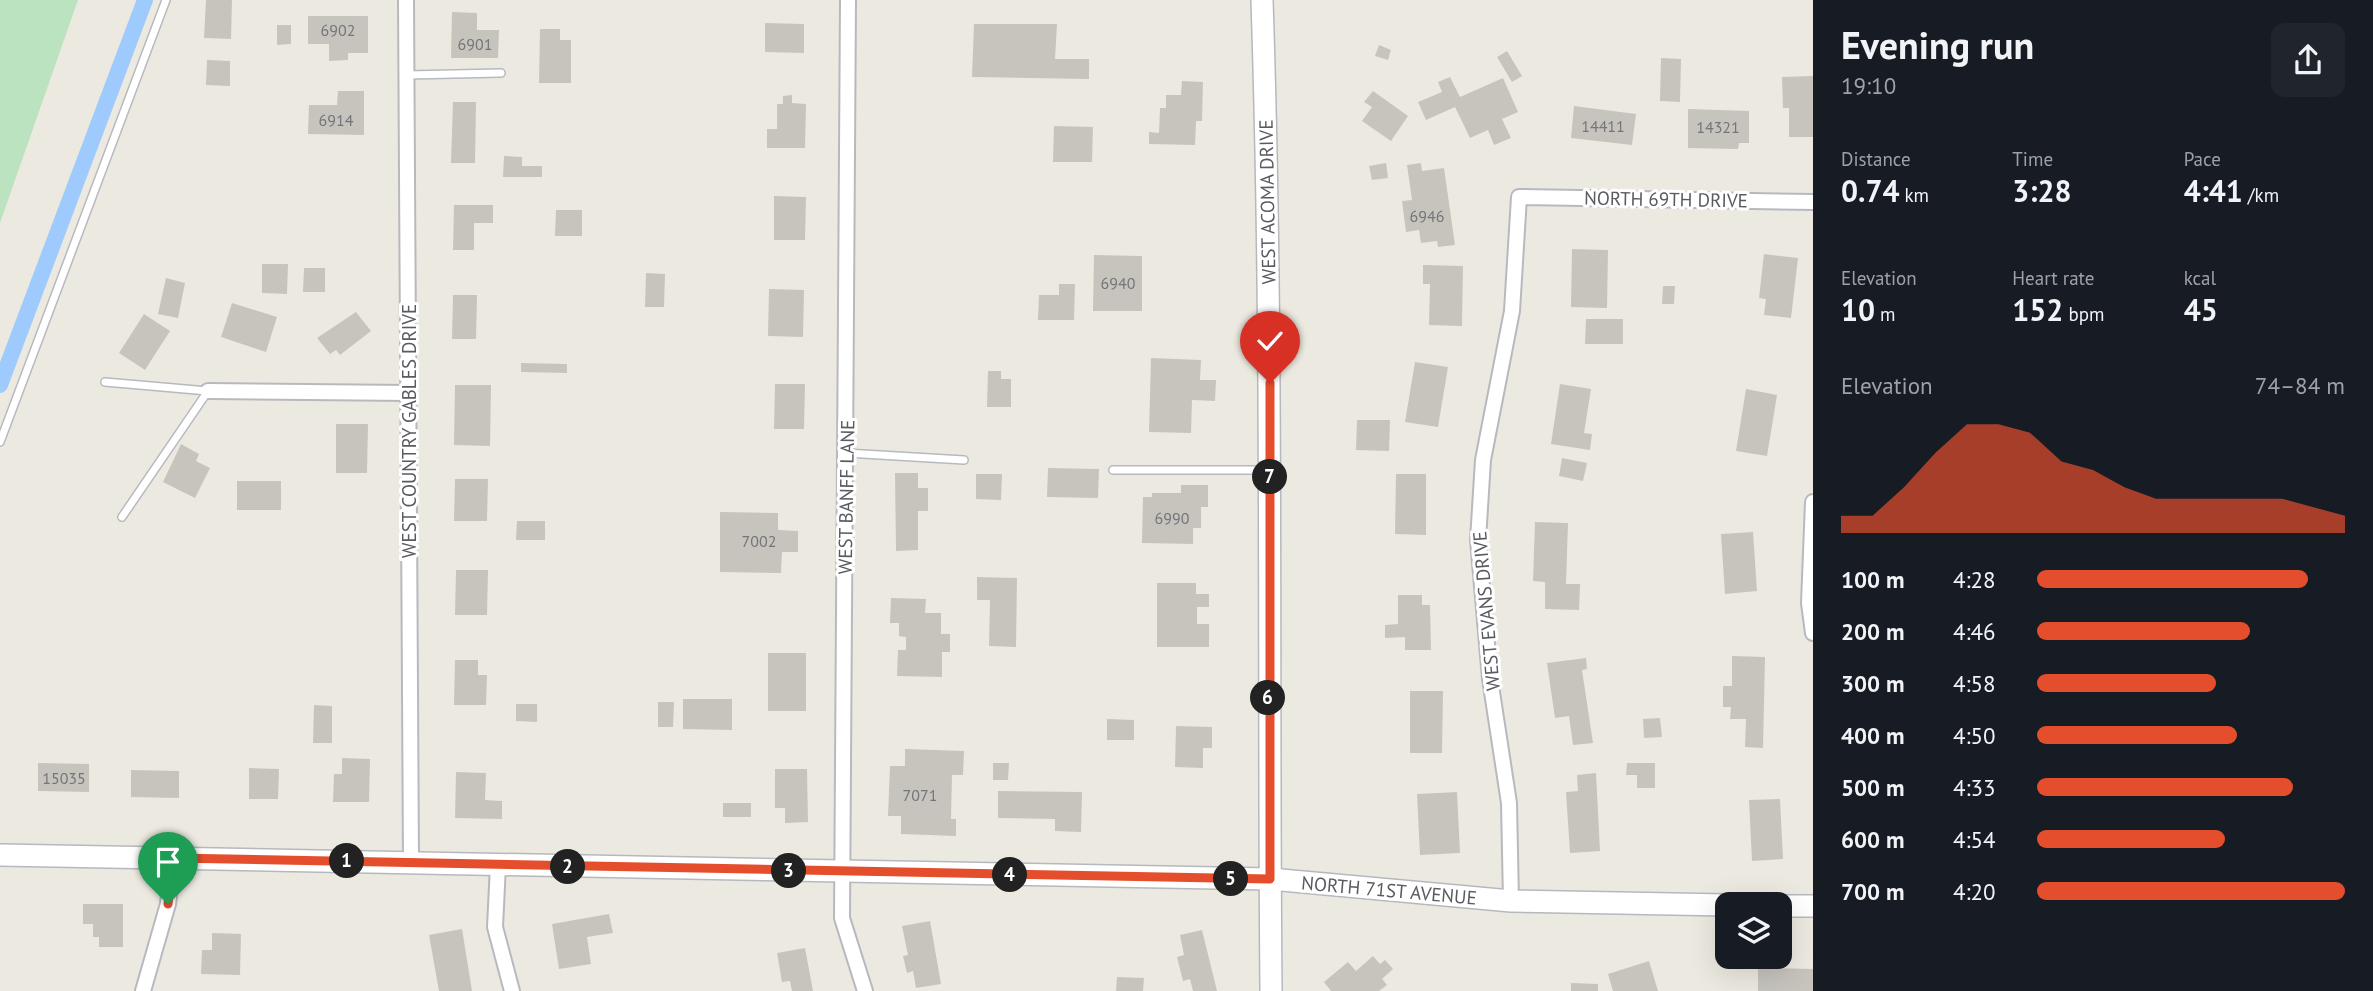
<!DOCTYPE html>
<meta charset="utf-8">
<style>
:root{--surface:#171b24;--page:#20242c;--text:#f1f3f6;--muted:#9ea1a6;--accent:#e54e2c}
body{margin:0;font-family:"PT Sans",sans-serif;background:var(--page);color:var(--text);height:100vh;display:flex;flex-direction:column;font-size:26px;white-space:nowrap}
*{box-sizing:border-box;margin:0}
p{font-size:23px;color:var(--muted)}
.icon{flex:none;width:38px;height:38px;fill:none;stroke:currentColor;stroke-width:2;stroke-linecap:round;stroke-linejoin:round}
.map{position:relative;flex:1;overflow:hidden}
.drawer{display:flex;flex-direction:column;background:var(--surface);width:560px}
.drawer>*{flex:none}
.controls{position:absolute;left:1715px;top:892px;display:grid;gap:14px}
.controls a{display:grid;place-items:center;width:77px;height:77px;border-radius:14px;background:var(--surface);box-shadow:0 7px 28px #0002;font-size:35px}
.pin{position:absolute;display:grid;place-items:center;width:60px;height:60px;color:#fff;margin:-72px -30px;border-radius:50% 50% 50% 0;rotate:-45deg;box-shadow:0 0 7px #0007}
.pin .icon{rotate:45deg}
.km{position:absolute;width:35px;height:35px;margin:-18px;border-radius:50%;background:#222;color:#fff;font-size:19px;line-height:35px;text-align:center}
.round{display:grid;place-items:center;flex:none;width:74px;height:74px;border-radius:14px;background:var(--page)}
.headline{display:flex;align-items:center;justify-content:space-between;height:119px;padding:0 28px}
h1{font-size:38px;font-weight:600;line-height:52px}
.stats{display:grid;grid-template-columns:repeat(3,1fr);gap:10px;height:119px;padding:7px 28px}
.stats div{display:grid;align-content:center}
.stats b{font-size:30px;font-weight:600}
.stats small{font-size:19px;font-weight:400}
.stats p{font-size:19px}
.chart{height:196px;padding:14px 28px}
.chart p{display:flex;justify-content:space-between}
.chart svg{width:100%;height:126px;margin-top:7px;fill:var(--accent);opacity:.7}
ul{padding:0 28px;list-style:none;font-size:23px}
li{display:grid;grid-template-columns:112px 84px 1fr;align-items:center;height:52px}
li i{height:18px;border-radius:9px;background:var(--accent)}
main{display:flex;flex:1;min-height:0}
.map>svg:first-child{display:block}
.green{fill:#bce3c0}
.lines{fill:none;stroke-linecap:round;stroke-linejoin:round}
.canal{stroke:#9ecafd;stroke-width:16}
.building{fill:#c6c4bd}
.lane-casing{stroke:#b8b9bf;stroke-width:10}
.street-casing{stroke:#b8b9bf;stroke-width:18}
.secondary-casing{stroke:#b6b8bf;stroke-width:24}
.lane{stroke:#fff;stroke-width:7}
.street{stroke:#fff;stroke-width:14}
.secondary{stroke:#fff;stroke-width:21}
.route-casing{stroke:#fff;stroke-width:14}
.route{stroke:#e54e2c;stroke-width:9}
.labels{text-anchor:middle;stroke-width:6;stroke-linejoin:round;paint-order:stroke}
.number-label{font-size:16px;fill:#747578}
.street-label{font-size:19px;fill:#595b61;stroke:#fff}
</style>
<main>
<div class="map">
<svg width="1813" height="991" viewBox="0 0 1813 991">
<rect width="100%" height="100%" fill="#eceae0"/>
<path class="green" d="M0,0H78L0,223Z"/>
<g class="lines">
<path class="canal" d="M0,385L145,0"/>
</g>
<path class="building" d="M206,0H232L231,39L204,38Z
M452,12L477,13V30H499L498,58H451Z
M308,16H368V53H348V60L329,61V44H308Z
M765,23L804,24V53L765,52Z
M974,24H1057L1055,59H1089V79L972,77Z
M277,25H291V44L277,45Z
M540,29H560V40H571V83H539Z
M1379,45L1391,50L1388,60L1375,56Z
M1507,51L1522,76L1512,82L1497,57Z
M1661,58L1681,59L1680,102L1660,101Z
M207,60L230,61V86L206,85Z
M1813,76V137H1789V108H1783L1782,77Z
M1450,77L1460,97L1503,78L1518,112L1502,119L1511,138L1494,145L1488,130L1470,138L1455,107L1426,120L1418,102L1442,92L1438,82Z
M1182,81L1203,82L1202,121H1196L1195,145L1149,144V132L1159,133L1160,108H1166V95H1181Z
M338,91H364V135L308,134L309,105H337Z
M1373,91L1408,116L1391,141L1362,121L1372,107L1364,102Z
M792,95V103L806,104L805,148H767V129H777V104H783V96Z
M453,102H476L475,163H451Z
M1574,106L1636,114L1632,145L1571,138Z
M1688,109L1749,111V143H1739L1738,149L1688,148Z
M1054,126L1093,127L1092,162H1053Z
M504,156L522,157V166H542V177H503Z
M1386,163L1388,178L1372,180L1369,166Z
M1421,163L1422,171L1444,168L1455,245L1438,247L1437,241L1421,243L1419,230L1406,232L1402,201L1412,200L1407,165Z
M774,196L806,197L805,240H774Z
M454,205H493V223H474V250H453Z
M556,210H582V236H555Z
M1572,249L1608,250L1607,308L1571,307Z
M1764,254L1798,258L1791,318L1764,315L1766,299L1759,298Z
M1094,255L1142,256V311H1093Z
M262,264H288L287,294L262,293Z
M1423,265L1463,266L1462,326L1429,325L1430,284H1423Z
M304,268H325V292H303Z
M646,273L665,274L664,307H645Z
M166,278L185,283L178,318L158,314Z
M1059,284H1075L1074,320H1038L1039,295H1059Z
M1663,286H1675L1674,304H1662Z
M769,289L804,290L803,337L768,336Z
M453,295H477L476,339H452Z
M232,303L277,317L266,352L221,337Z
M356,312L371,331L340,355L336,350L330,354L317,338Z
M144,314L170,331L145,370L119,353Z
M1586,319H1623V344H1585Z
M1151,358L1201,360L1200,380H1216L1215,401L1192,400L1191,433L1149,432Z
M1415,362L1448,367L1438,427L1405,422Z
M521,363L567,364V373L521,372Z
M988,371H1001V379H1011V407H987Z
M775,384H805L804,429H774Z
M1560,384L1591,389L1584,433L1592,434L1590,450L1551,444Z
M455,385H491L490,446L454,445Z
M1746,389L1777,395L1767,456L1736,451Z
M1357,420H1390L1389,451L1356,450Z
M336,424H368L367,473H336Z
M181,444L199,454L196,461L210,468L195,498L163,482Z
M1562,458L1587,463L1583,481L1559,476Z
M1048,468L1099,469L1098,498L1047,497Z
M895,473H918V488H928V511H918V550L896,551Z
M976,474H1002L1001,500L976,499Z
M1396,474H1426V535L1395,534Z
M455,479H488L487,521H454Z
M237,481H281V510H237Z
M1181,485H1208V507H1201V528H1193V544L1142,543L1143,497H1152V493H1181Z
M720,512L778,513V530L798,531V552H782L781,573L720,572Z
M517,521H545V540H516Z
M1535,522L1568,523L1566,584H1580L1579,610L1545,609V582L1533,581Z
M1753,532L1757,591L1725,594L1721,534Z
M456,570H488L487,615H455Z
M977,577L1017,578L1016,647L989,646L990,600H977Z
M1157,583H1196V594H1209V607H1197V624H1209V647H1157Z
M1398,595H1422V605H1430L1431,650H1405V637L1385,638V625L1398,624Z
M891,598L926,599L925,613H941V634H950V652H942V677L897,676L898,650H906V637L899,636V623H890Z
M768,653H806V711H768Z
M1732,656L1765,657L1763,748L1745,747L1746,719H1730L1731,707H1723V686H1732Z
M1586,658L1587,669L1582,670L1593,743L1573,745L1569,716L1555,718L1547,663Z
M455,660H478V675H487L486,705H454Z
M1410,691H1443L1442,753H1410Z
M683,699H732V730L683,729Z
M658,702H674L673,727H658Z
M516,704H537V722L516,721Z
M314,705L332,706V743H313Z
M1660,718L1662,737L1644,738L1643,719Z
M1107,719L1134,720V740H1107Z
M1176,726L1212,727V748H1203V768L1175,767Z
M905,749L964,751L963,775H952L951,819H956V836L901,834V816H888L890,766H905Z
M342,758L370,759L369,802H333L334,774H342Z
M38,763L89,764V792L38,791Z
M993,763H1009L1008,780H993Z
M1627,763H1655V788H1637V775H1626Z
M249,768L279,769L278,799H249Z
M775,769H807L808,822L785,823V808H775Z
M131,770L179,771V798L131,797Z
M456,772L486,773L485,800L502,801V819L455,818Z
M1596,773L1600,851L1570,853L1566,792L1578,791L1577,775Z
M998,791L1082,792L1081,832L1055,831V819L998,818Z
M1457,792L1460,853L1420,855L1417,794Z
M1780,799L1783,859L1752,861L1749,800Z
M723,803H751V817H723Z
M83,904H123V947H99V937H93V924H83Z
M609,914L613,933L587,937L591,964L559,969L552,924Z
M930,921L941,984L916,988L913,971L907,973L903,956L908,955L902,926Z
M462,929L472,991H439L429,935Z
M1202,930L1217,991H1193L1190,979L1183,981L1177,957L1184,955L1180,935Z
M212,933L241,934L240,975L201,974L202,950H212Z
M805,948L813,991H792L790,981L782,982L777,953Z
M1373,956L1380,964L1385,960L1393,969L1382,979L1387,985L1379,991H1331L1324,982L1348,962L1356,971Z
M1649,961L1658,991H1613L1608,974Z
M1758,968L1813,969V991H1758Z
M1117,977L1144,978L1143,991H1116Z
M1571,983L1598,984V991H1571Z"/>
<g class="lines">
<g class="lane-casing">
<path id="lane" d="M407,75L501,73
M105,382L208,391
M0,442L166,0
M846,453L964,460
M1113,470H1266
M122,517L208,391"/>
</g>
<g class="street-casing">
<path id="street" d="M406,0L411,863
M848,0L842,918L865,991
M208,391L409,393
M1813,502L1809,603L1813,633
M498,865L495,927L512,991
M1511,901L1509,803L1490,679L1478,540L1483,460L1512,311L1519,197L1813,202
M143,991L168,904L173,858"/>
</g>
<g class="secondary-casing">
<path id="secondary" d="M1262,0C1273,330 1268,661 1271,991
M0,855L1270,879L1511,901L1727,905
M1780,906H1813"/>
</g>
<use href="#lane" class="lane"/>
<use href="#street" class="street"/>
<use href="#secondary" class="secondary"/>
</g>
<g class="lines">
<g class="route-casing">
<path id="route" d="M168,904L173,858L1270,879V383"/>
</g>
<use href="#route" class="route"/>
</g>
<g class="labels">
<g class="number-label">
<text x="338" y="36">6902</text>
<text x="475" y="50">6901</text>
<text x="336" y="126">6914</text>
<text x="1603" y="132">14411</text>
<text x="1718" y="133">14321</text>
<text x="1427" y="222">6946</text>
<text x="1118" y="289">6940</text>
<text x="1172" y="524">6990</text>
<text x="759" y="547">7002</text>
<text x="64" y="784">15035</text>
<text x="920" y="801">7071</text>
</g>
<g class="street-label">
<text transform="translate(1666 199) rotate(1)" y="7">NORTH 69TH DRIVE</text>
<text transform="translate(1267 202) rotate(-91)" y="7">WEST ACOMA DRIVE</text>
<text transform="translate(409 431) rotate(-90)" y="7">WEST COUNTRY GABLES DRIVE</text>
<text transform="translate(846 497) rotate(-89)" y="7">WEST BANFF LANE</text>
<text transform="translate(1486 611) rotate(-95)" y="7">WEST EVANS DRIVE</text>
<text transform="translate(1389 890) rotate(5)" y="7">NORTH 71ST AVENUE</text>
</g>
</g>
</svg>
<div class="controls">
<a><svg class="icon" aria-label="layers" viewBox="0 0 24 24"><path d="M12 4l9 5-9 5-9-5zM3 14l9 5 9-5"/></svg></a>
</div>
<div class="pin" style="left:168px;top:904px;background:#1e9e55"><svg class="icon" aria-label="arrive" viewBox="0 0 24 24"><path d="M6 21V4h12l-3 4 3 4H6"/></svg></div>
<div class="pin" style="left:1270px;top:383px;background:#d93025"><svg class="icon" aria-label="check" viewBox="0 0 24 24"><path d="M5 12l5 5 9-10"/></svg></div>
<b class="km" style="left:347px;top:861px">1</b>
<b class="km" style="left:568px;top:867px">2</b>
<b class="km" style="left:789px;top:871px">3</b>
<b class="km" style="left:1010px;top:875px">4</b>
<b class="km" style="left:1231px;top:879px">5</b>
<b class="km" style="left:1268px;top:698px">6</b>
<b class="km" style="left:1270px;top:477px">7</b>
</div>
<section class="drawer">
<div class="headline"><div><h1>Evening run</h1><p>19:10</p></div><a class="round"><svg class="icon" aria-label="share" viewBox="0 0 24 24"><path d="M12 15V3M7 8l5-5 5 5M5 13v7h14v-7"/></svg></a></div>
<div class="stats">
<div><p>Distance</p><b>0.74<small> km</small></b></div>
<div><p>Time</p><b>3:28</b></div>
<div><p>Pace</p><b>4:41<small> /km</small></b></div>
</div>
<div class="stats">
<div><p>Elevation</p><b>10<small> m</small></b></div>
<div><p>Heart rate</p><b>152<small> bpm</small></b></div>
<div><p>kcal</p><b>45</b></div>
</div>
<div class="chart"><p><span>Elevation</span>74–84 m</p>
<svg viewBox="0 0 160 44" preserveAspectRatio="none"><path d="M0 44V38L10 38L20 28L30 16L40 6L50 6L60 9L70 19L80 22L90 28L100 32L110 32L120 32L130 32L140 32L150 35L160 38V44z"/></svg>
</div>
<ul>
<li><b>100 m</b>4:28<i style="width:88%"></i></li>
<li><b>200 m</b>4:46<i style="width:69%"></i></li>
<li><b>300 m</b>4:58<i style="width:58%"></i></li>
<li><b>400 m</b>4:50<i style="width:65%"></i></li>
<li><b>500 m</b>4:33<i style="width:83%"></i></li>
<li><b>600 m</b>4:54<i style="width:61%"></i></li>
<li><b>700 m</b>4:20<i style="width:100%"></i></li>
</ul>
</section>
</main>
